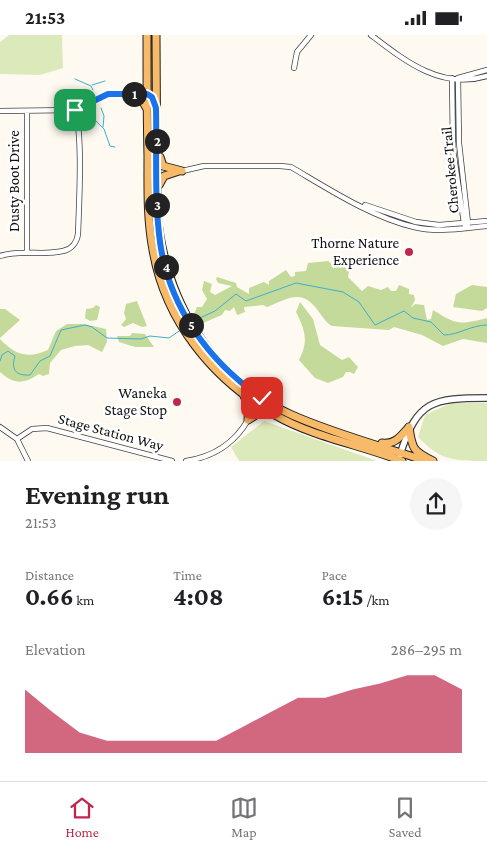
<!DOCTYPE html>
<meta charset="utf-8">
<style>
:root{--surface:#fff;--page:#f6f6f6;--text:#202124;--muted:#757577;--line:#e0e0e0;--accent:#bf274b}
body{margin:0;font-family:"Crimson Pro",serif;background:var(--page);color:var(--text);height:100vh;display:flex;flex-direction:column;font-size:19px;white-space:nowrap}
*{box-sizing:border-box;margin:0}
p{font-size:16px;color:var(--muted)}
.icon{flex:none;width:28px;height:28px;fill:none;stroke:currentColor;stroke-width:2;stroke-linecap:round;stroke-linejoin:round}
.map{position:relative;height:426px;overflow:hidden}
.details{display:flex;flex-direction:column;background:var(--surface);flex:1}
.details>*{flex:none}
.pin{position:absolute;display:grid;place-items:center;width:42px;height:42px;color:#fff;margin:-21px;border-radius:10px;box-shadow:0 2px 8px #0006}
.km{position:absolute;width:25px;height:25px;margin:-12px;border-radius:50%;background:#222;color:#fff;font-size:14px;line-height:25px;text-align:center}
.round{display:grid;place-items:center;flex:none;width:52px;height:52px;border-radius:26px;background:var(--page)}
.head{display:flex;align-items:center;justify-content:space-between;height:85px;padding:0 25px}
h1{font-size:28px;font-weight:700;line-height:38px}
.metrics{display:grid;grid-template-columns:repeat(3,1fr);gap:8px;height:85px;padding:5px 25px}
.metrics div{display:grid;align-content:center}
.metrics b{font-size:25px;font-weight:700}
.metrics small{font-size:14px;font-weight:400}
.metrics p{font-size:14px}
.chart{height:140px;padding:10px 25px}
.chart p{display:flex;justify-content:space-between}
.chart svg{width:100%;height:90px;margin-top:5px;fill:var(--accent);opacity:.7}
.status{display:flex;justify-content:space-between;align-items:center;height:35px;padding:0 25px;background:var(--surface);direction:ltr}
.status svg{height:14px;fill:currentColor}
.tab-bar{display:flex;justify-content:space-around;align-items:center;height:70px;border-top:1px solid var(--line);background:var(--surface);font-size:14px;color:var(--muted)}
.tab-bar a{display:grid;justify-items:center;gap:2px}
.tab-bar .active{color:var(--accent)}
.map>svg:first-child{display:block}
.green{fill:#dceabb}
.forest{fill:#c3da9a}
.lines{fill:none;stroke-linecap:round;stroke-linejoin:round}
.stream{stroke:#3eafcc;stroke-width:1}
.minor-casing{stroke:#424242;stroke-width:6}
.tertiary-casing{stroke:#424242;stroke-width:8}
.primary-casing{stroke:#202020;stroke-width:9}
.minor{stroke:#fff;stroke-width:4.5}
.tertiary{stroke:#fff;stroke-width:5.5}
.primary{stroke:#f7ba69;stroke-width:7}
.route-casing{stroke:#fff;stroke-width:10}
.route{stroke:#1a73e8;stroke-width:6}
.poi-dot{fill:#bf274b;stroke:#fff;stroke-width:2}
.labels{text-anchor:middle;stroke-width:5;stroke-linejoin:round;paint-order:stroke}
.street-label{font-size:15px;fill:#0f0f0f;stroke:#fff}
.poi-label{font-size:15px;fill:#0f0f0f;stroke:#fff;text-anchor:end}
</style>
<div class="status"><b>21:53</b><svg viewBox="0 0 49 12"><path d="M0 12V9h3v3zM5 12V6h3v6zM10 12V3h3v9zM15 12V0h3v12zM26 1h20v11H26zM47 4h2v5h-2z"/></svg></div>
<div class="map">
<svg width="487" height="426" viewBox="0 0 487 426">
<rect width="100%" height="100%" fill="#fffaf1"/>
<path class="green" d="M9,0H62L63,33L40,40L0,39V7Z
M451,368H487V426C454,426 441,426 418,402L425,380Z
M264,386L377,426H239L231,412Z"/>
<path class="forest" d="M328,226L333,230V234L336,230L345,231L349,237L348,242L362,256L368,251L381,255L388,252L391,256H396L399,250L409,254V259L414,260L415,265L411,273L415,269L424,270L427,285L431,284L433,275C457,290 459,290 487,283V308L463,304L443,311L422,300L394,292L389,295L332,291C326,288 323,282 319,277C302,253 290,263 267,272L263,270L244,272L245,277L237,280L234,272L230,276L225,275L222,280L196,291L192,284L197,272H202L207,264L202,255L204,246L212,249L210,257L215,260L232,251L218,248L216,244L217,242L236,248L237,252L249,259V253L264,247L269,250V246L286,235L291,242L295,241V237L306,236L308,228Z
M472,250L487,252V273L482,276L453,272L456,259Z
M137,266L147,291L142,292L133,288L124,292L121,290L126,284L124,278L126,269Z
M300,267L313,284L320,310L342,325L349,322L358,332L354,339L350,337H346L343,342L328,348L315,343L299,325C309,306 305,295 296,277Z
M96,270L100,272L97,285L90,286L85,283L86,274L93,273Z
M0,274H5L20,285L0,303Z
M67,289H84L106,294L107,307L102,317L88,310L75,311L61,315L50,328L49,339L43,341L39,339C24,349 14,350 0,337V304C15,320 28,324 48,315L56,296Z
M132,298L145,299L154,312H135L119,307L117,301H130Z"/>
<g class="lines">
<path class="stream" d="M75,44L91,51L93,55
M92,50L105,46
M101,73L104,81L103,92
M89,79L104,94L110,111L115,112
M193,286L215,276L236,259L246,266L296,248L343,257L359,267L375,290L404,276L413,283L431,287L444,300C459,300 471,290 487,290
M0,326L2,320L8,316L15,321C11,334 15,341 30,340L40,326L50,321L61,295L85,290L92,292L107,303L141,304L150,301L169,303L182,294"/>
<g class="minor-casing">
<path id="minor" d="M371,0C405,26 441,55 487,41
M294,33L297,17L311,0
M452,43L453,115L464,188L467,193
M458,43L459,108L468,188L467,193
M458,43L487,35
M75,75L107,59H147
M0,76L75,75C83,100 79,170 78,199C77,207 72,214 63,216C43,221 21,214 0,221
M182,136L204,131H280L291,132C327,153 373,183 414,192C438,198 463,193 487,191
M365,170L416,187L439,190L487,186
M27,217V76
M0,392L17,404L28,426
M17,404L32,394L47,393L172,426
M186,426C213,422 234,409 248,385"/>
</g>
<g class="tertiary-casing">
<path id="tertiary" d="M400,420C417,365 433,363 487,363"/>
</g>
<g class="primary-casing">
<path id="primary" d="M147,0C147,40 147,81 148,121C148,152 147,184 153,215C165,286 213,345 275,380C313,402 361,410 402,426
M156,0L157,178C165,265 210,343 292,380C335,399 381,411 426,426
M130,59L142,65L147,74
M160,122L163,131L182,136
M159,150L164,141L179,136
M244,361L249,370L248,385
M248,385L259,378L272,379
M409,392C412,414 413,416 433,426
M382,408C395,410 401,401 409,392"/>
</g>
<use href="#minor" class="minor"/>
<use href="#tertiary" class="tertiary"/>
<use href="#primary" class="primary"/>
</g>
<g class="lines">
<g class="route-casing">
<path id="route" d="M75,75L108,59H147L152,62L156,73C157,117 154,163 160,207C169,272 209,327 262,363"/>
</g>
<use href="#route" class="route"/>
</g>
<g class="poi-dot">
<circle cx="409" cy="217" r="5"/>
<circle cx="177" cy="367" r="5"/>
</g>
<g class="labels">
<g class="street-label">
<text transform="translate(450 135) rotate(-95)" y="5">Cherokee Trail</text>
<text transform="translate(14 146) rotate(-90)" y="5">Dusty Boot Drive</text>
<text transform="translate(111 397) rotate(15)" y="5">Stage Station Way</text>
</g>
<g class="poi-label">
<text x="399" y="213">Thorne Nature<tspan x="399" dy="17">Experience</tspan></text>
<text x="167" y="363">Waneka<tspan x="167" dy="17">Stage Stop</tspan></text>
</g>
</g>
</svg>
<div class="pin" style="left:75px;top:75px;background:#1e9e55"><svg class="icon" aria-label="arrive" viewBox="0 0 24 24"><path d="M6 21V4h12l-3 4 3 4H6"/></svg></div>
<div class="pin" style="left:262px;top:363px;background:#d93025"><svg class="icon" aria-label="check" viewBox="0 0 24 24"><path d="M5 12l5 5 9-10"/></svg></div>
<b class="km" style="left:134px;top:59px">1</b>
<b class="km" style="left:157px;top:106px">2</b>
<b class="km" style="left:157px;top:170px">3</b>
<b class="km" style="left:166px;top:232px">4</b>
<b class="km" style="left:191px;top:290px">5</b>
</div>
<section class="details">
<div class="head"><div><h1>Evening run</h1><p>21:53</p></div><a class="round"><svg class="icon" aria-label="share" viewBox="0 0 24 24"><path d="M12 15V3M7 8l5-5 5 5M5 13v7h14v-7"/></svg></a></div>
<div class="metrics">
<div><p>Distance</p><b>0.66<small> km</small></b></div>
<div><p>Time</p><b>4:08</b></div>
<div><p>Pace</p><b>6:15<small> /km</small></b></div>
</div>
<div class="chart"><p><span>Elevation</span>286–295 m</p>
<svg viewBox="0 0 160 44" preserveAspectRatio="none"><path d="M0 44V13L10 24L20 34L30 38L40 38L50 38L60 38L70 38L80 31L90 24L100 17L110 17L120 13L130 10L140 6L150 6L160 13V44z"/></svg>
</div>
</section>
<nav class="tab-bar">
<a class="active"><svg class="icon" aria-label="home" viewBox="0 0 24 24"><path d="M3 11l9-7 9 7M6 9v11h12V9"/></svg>Home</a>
<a><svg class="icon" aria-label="map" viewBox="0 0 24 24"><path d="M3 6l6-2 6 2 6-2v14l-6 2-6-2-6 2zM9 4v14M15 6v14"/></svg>Map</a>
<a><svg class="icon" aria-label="saved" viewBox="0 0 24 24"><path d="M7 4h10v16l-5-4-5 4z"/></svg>Saved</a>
</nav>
